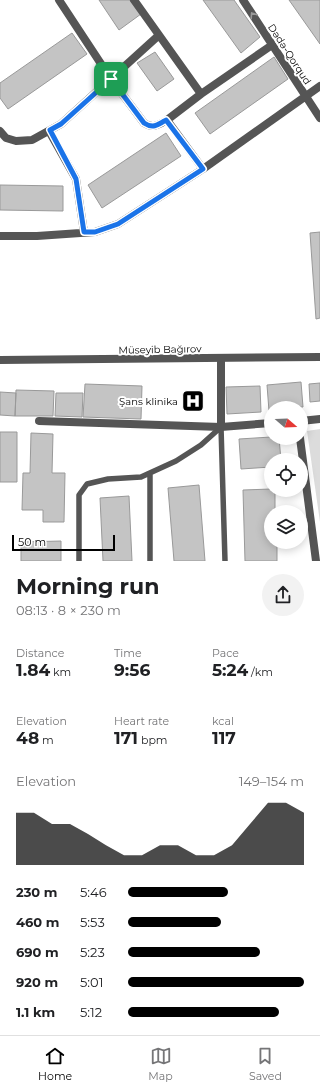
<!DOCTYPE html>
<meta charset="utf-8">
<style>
:root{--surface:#fff;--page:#f2f2f2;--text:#202124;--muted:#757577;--line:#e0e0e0;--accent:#000}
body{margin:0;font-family:Montserrat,sans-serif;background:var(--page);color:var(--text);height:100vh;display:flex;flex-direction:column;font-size:15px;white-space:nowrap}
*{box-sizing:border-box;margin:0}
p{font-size:13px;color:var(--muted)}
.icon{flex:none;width:22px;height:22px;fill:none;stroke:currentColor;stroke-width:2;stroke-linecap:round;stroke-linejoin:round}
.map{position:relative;height:561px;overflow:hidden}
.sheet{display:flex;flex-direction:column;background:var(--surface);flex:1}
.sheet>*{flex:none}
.needle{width:26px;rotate:109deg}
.fabs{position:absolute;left:264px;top:401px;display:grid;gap:8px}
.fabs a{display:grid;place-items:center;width:44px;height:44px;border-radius:50%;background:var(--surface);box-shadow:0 2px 10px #0003;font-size:20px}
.scale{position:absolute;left:12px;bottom:10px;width:103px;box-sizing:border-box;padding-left:4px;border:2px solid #000;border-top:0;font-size:11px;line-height:14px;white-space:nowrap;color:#000;-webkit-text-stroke:3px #fff;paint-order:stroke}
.pin{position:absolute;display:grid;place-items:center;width:34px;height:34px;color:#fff;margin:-17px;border-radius:8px;box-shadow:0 2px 6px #0006}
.round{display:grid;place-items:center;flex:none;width:42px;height:42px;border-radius:21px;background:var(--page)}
.head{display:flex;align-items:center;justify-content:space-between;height:68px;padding:0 16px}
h1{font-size:22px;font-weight:700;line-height:30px}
.metrics{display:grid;grid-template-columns:repeat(3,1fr);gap:6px;height:68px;padding:4px 16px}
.metrics div{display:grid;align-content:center}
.metrics b{font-size:17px;font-weight:700}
.metrics small{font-size:11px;font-weight:400}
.metrics p{font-size:11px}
.chart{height:112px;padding:8px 16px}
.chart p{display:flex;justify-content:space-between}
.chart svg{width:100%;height:72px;margin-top:4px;fill:var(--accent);opacity:.7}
ul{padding:0 16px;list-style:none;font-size:13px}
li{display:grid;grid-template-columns:64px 48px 1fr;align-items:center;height:30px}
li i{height:10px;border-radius:5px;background:var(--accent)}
.dock{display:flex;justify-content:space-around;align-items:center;height:56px;border-top:1px solid var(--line);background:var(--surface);font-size:11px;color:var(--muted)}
.dock a{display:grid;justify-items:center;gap:2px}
.dock .current{color:var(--accent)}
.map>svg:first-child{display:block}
.green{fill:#dcdcdc}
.building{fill:#c4c4c4;stroke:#999}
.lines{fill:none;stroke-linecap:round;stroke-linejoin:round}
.service{stroke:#555;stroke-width:5.5}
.minor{stroke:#555;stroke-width:8}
.tertiary{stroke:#555;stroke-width:8}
.oneway{stroke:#999}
.route-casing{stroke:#fff;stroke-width:8}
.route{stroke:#1a73e8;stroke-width:5}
.labels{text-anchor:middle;stroke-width:4;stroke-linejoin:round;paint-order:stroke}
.street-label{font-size:10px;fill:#000;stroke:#fff}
.poi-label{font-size:10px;fill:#000;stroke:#fff;text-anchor:end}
</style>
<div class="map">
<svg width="320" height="561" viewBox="0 0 320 561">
<rect width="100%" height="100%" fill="#fff"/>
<path class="green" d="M320,429V522L307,431Z"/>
<path class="building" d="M99,0H130L141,14L119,30Z
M203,0H234L260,37L241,53Z
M289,0H320V44Z
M72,33L87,54L8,109L0,98V83Z
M155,52L174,79L157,91L137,63Z
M274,57L288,79L210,134L195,113Z
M166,133L181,156L102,208L88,185Z
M0,185L63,186V211L0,210Z
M320,232V318L316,319L310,233Z
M301,382L303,407L271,408V411H269L267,385Z
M320,383V401L310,402L309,384Z
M85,384L142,386L141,419L83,417Z
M260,386L261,412L227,414L226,387Z
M16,390L54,391L53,416H15Z
M0,392L16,393L15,416L0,415Z
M56,393H83L82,417L55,416Z
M0,432H17V482H0Z
M31,433L53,434L52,473H65L64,522H43V510H22L23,473H30Z
M271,437L279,438L281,460H271V467L241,469L239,439Z
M199,485L205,561H174L168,488Z
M271,489L275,490V512H271V542H277V561H245L243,490Z
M129,496L132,561H103L100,498Z
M61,541V561H21V542Z"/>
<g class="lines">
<path class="service" d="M221,427L225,561
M150,473V561
M79,561V495L87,484L108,479L141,477L176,461L201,445L221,427"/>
<path class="minor" d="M59,0L111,79L144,123C153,129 158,125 167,120
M134,0L201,94L167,120L203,169
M243,0L320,118
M201,94L272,45
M0,131L6,138L16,141L32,140L61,124L158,36
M49,131L76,179L84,232
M0,236H37L95,232L118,224L203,169L320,86
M39,421L221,427L271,423
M301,421L320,419
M221,427V358
M300,438L316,561"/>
<path class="tertiary" d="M0,360L320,357"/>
</g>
<defs><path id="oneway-chevron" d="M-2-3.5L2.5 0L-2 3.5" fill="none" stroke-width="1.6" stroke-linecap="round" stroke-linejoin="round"/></defs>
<use class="oneway" href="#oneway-chevron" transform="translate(253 15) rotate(-123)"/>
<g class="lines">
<g class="route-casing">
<path id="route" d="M111,79L144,123C153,129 158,125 166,120L203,169L118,224L95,232H84L76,179L50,130L61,124Z"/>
</g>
<use href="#route" class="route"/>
</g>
<defs>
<g id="hospital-square" transform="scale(1.15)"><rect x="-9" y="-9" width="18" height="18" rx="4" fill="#000" stroke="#fff"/><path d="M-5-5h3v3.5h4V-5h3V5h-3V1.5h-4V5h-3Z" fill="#fff"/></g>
</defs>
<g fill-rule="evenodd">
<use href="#hospital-square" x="193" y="401"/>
</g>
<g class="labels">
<g class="street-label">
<text transform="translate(290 54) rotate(57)" y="4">Dədə-Qorqud</text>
<text transform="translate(160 349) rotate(-1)" y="4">Müseyib Bağırov</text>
</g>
<g class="poi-label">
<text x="178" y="405">Şans klinika</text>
</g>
</g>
</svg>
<div class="fabs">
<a><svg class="needle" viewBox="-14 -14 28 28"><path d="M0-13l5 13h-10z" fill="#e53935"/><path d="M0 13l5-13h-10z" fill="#757577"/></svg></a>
<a><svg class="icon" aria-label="locate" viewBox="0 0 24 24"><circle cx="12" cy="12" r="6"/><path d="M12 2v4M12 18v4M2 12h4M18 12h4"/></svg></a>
<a><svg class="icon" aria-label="layers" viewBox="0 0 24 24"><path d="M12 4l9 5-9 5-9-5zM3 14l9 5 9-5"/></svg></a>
</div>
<div class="scale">50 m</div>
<div class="pin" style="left:111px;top:79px;background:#1e9e55"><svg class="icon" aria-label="arrive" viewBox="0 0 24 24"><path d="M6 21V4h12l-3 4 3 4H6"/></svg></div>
</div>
<section class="sheet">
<div class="head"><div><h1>Morning run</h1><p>08:13 · 8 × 230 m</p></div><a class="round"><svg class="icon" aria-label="share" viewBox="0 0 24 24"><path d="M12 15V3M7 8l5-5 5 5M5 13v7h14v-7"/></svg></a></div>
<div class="metrics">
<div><p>Distance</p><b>1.84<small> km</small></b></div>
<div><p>Time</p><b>9:56</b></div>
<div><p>Pace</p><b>5:24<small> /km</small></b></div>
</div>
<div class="metrics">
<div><p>Elevation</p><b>48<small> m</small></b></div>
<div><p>Heart rate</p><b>171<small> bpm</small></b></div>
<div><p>kcal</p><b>117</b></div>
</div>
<div class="chart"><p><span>Elevation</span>149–154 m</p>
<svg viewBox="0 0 160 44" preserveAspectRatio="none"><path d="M0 44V12L10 12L20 19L30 19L40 25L50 32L60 38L70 38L80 32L90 32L100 38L110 38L120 32L130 19L140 6L150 6L160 12V44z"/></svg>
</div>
<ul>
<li><b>230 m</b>5:46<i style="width:57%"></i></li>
<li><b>460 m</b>5:53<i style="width:53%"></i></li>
<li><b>690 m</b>5:23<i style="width:75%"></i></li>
<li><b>920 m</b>5:01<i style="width:100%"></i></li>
<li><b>1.1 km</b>5:12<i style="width:86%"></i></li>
</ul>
</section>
<nav class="dock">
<a class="current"><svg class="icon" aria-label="home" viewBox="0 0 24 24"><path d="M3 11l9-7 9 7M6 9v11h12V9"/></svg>Home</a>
<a><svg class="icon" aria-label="map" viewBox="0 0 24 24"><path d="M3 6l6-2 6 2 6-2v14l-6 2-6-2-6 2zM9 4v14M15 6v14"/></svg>Map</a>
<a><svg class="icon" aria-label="saved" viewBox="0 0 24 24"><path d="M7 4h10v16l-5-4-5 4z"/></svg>Saved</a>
</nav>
